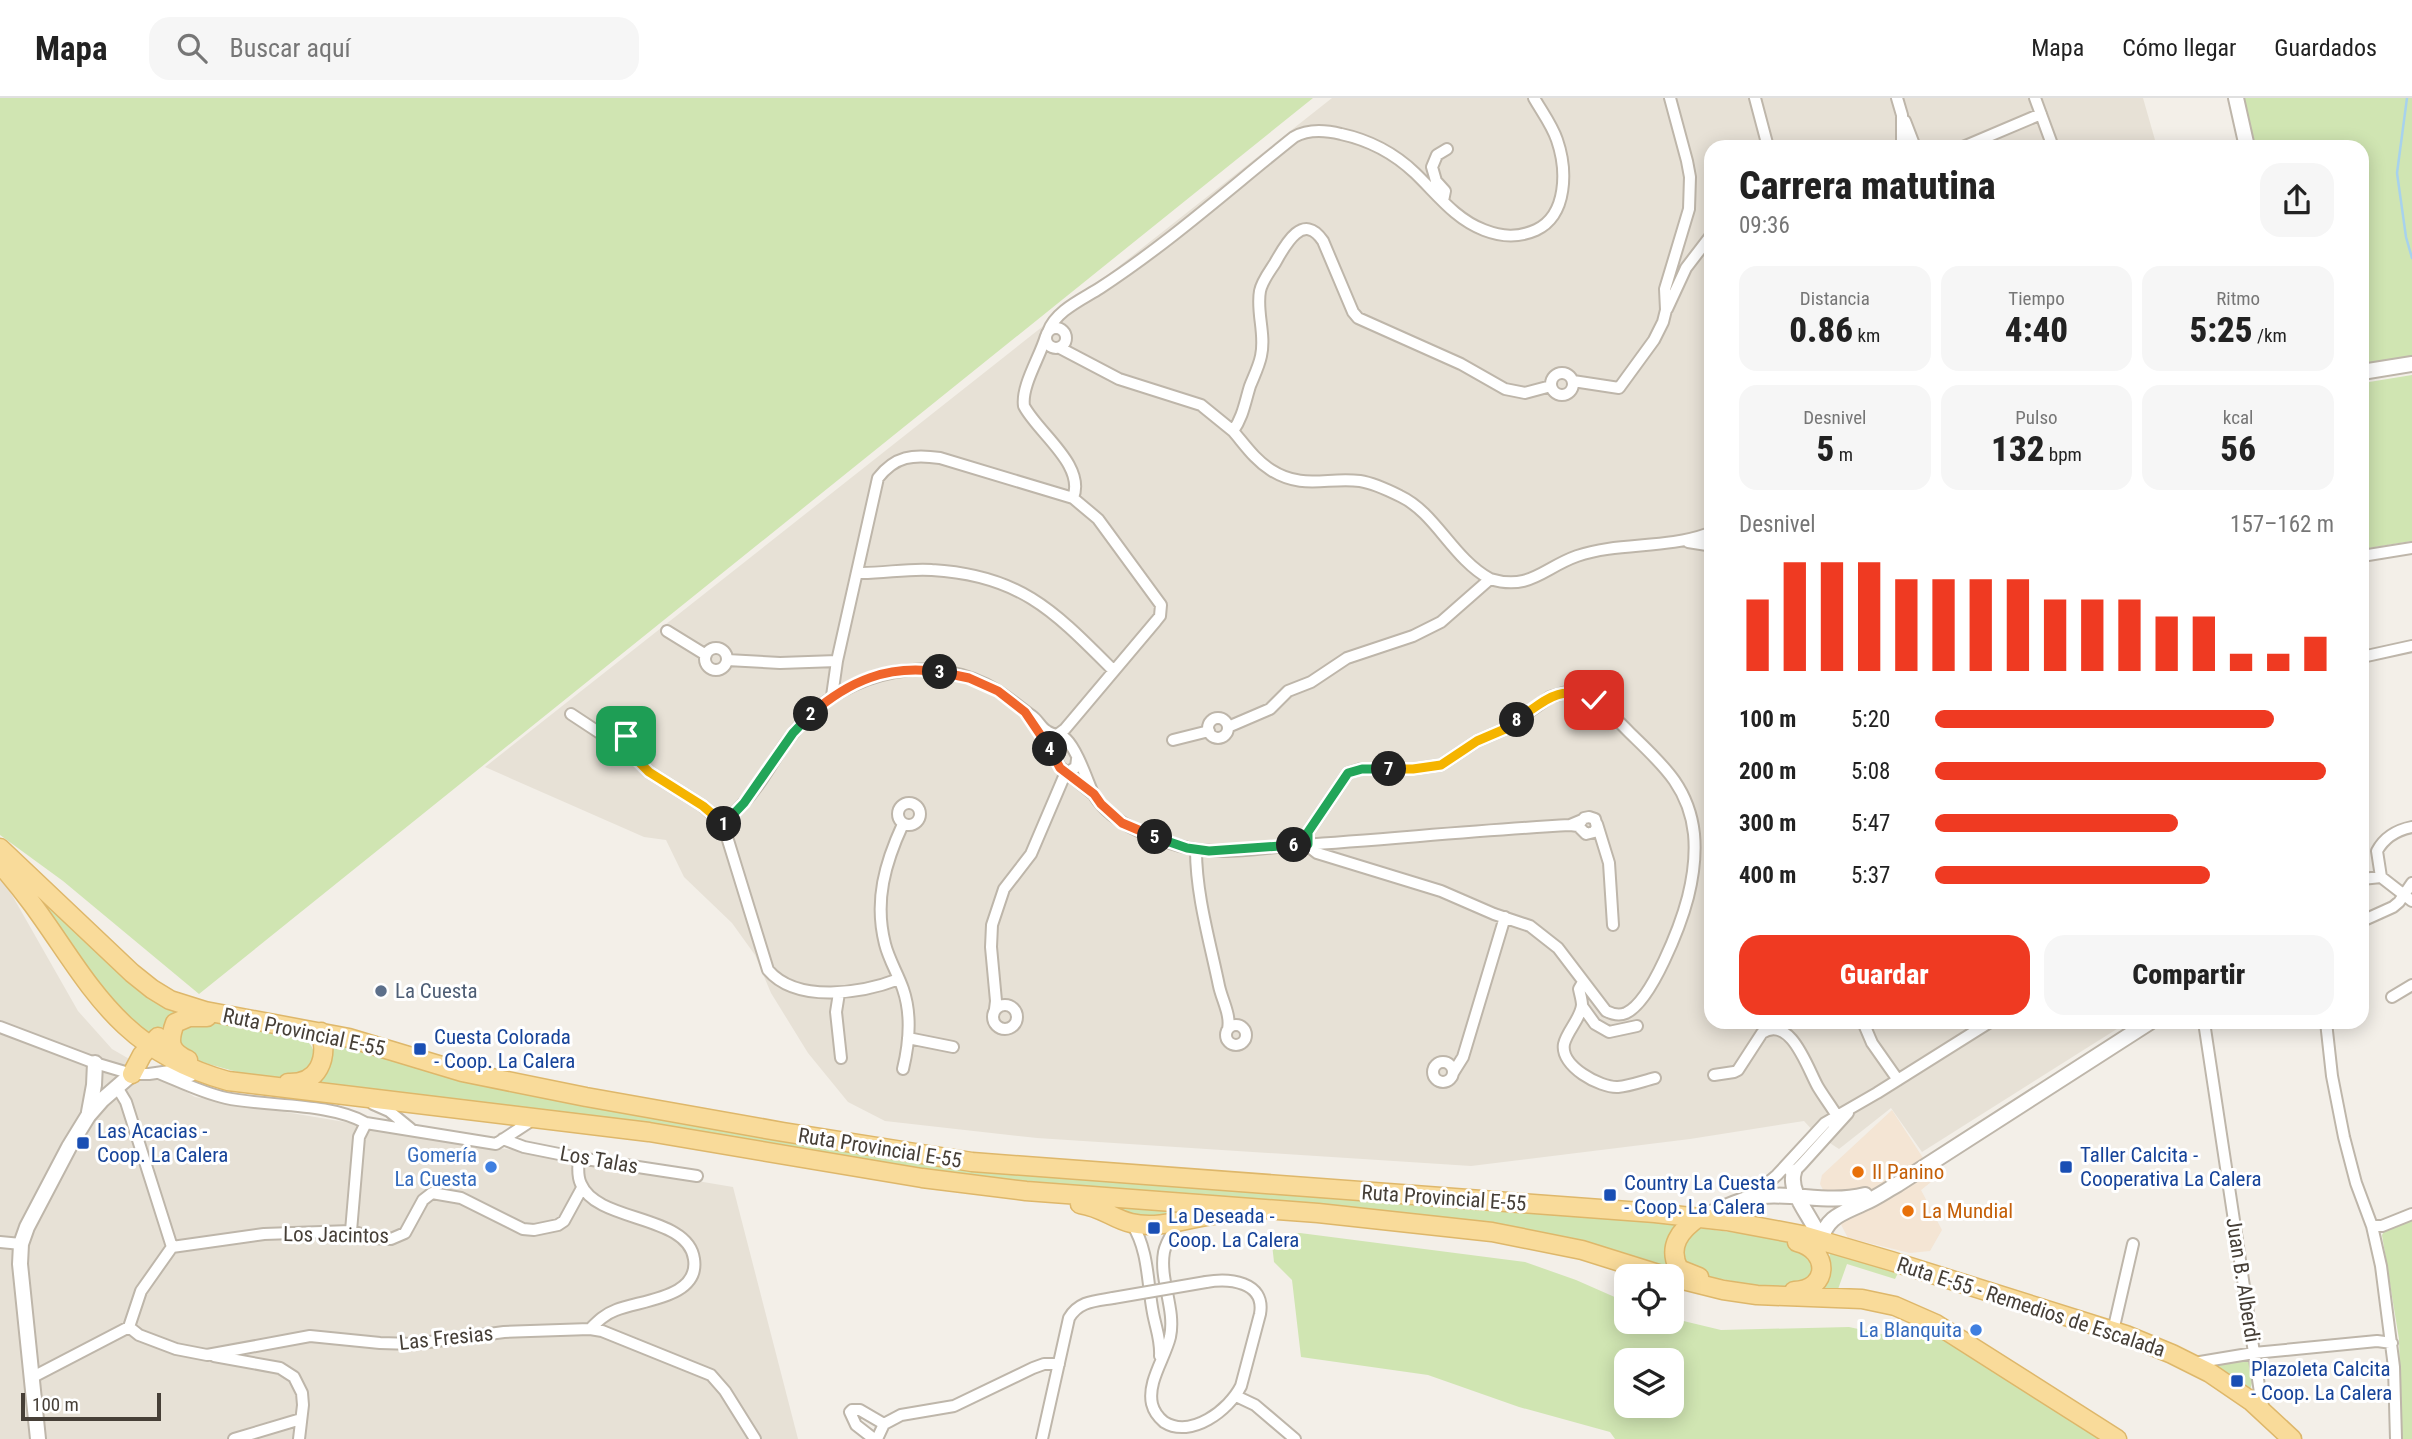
<!DOCTYPE html>
<html lang="es">
<meta charset="utf-8">
<style>
:root{--surface:#fff;--page:#f6f6f6;--text:#222;--muted:#767676;--line:#e0e0e0;--accent:#ef3a22}
body{margin:0;font-family:"Roboto Condensed",sans-serif;background:var(--page);color:var(--text);height:100vh;display:flex;flex-direction:column;font-size:26px;white-space:nowrap}
*{box-sizing:border-box;margin:0}
p{font-size:23px;color:var(--muted)}
.icon{flex:none;width:38px;height:38px;fill:none;stroke:currentColor;stroke-width:2;stroke-linecap:round;stroke-linejoin:round}
.map{position:relative;flex:1;overflow:hidden}
.side{position:absolute;left:1704px;top:42px;width:665px;height:889px;display:flex;flex-direction:column;background:var(--surface);border-radius:21px;box-shadow:0 4px 18px #0003}
.side>*{flex:none}
.controls{position:absolute;left:1614px;top:1166px;display:grid;gap:14px}
.controls a{display:grid;place-items:center;width:70px;height:70px;border-radius:14px;background:var(--surface);box-shadow:0 4px 18px #0003;font-size:35px}
.scale{position:absolute;left:21px;bottom:18px;width:140px;box-sizing:border-box;padding-left:7px;border:4px solid #463f37;border-top:0;font-size:19px;line-height:24px;white-space:nowrap;color:#463f37;-webkit-text-stroke:5px #fff;paint-order:stroke}
.pin{position:absolute;display:grid;place-items:center;width:60px;height:60px;color:#fff;margin:-30px;border-radius:14px;box-shadow:0 4px 10px #0006}
.km{position:absolute;width:35px;height:35px;margin:-18px;border-radius:50%;background:#222;color:#fff;font-size:19px;line-height:35px;text-align:center}
.round{display:grid;place-items:center;flex:none;width:74px;height:74px;border-radius:21px;background:var(--page)}
.summary{display:flex;align-items:center;justify-content:space-between;height:119px;padding:0 35px}
h1{font-size:38px;font-weight:800;line-height:52px}
.metrics{display:grid;grid-template-columns:repeat(3,1fr);gap:10px;height:119px;padding:7px 35px}
.metrics div{display:grid;align-content:center;border-radius:18px;background:var(--page);text-align:center}
.metrics b{font-size:35px;font-weight:800}
.metrics small{font-size:19px;font-weight:400}
.metrics p{font-size:19px}
.chart{height:196px;padding:14px 35px}
.chart p{display:flex;justify-content:space-between}
.chart svg{width:100%;height:126px;margin-top:7px;stroke:var(--accent);stroke-width:6}
.cta{display:flex;gap:14px;margin-top:auto;padding:14px 35px}
.cta a{flex:1;height:80px;border-radius:21px;background:var(--accent);color:#fff;font-size:28px;font-weight:800;line-height:80px;text-align:center}
.cta a+a{background:var(--page);color:var(--text)}
ul{padding:0 35px;list-style:none;font-size:23px}
li{display:grid;grid-template-columns:112px 84px 1fr;align-items:center;height:52px}
li i{height:18px;border-radius:9px;background:var(--accent)}
header{display:flex;align-items:center;gap:42px;box-sizing:border-box;height:98px;padding:0 35px;background:var(--surface);border-bottom:2px solid var(--line)}
header strong{font-size:33px}
nav{display:flex;gap:38px;margin-inline-start:auto;font-size:24px}
.search{width:490px;height:63px;background:var(--page);display:flex;align-items:center;gap:18px;box-sizing:border-box;padding:0 24px;border-radius:21px;color:var(--muted);font-size:26px}
.map>svg:first-child{display:block}
.residential{fill:#e7e1d6}
.commercial{fill:#f4e5d4}
.green{fill:#d0e5b2;fill-rule:evenodd}
.lines{fill:none;stroke-linecap:round;stroke-linejoin:round}
.stream{stroke:#a7d2ed;stroke-width:2.5}
.minor-casing{stroke:#beb6aa;stroke-width:14}
.tertiary-casing{stroke:#beb6aa;stroke-width:18}
.primary-casing{stroke:#deb76a;stroke-width:21}
.minor{stroke:#fff;stroke-width:10}
.tertiary{stroke:#fff;stroke-width:14}
.primary{stroke:#f9db9a;stroke-width:18}
.minor-bridge-casing{stroke:#beb6aa;stroke-width:14;stroke-linecap:butt}
.minor-bridge{stroke:#fff;stroke-width:10}
.split-1-casing{stroke:#fff;stroke-width:14}
.split-2-casing{stroke:#fff;stroke-width:14}
.split-3-casing{stroke:#fff;stroke-width:14}
.split-4-casing{stroke:#fff;stroke-width:14}
.split-5-casing{stroke:#fff;stroke-width:14}
.split-6-casing{stroke:#fff;stroke-width:14}
.split-7-casing{stroke:#fff;stroke-width:14}
.split-8-casing{stroke:#fff;stroke-width:14}
.split-9-casing{stroke:#fff;stroke-width:14}
.split-1{stroke:#f5b400;stroke-width:9}
.split-2{stroke:#22a559;stroke-width:9}
.split-3{stroke:#f0652b;stroke-width:9}
.split-4{stroke:#f0652b;stroke-width:9}
.split-5{stroke:#f0652b;stroke-width:9}
.split-6{stroke:#22a559;stroke-width:9}
.split-7{stroke:#22a559;stroke-width:9}
.split-8{stroke:#f5b400;stroke-width:9}
.split-9{stroke:#f5b400;stroke-width:9}
.service-dot{fill:#5c6f8a;stroke:#fff;stroke-width:2.5}
.transit-dot{fill:#1a4fb4;stroke:#fff;stroke-width:2.5}
.shop-dot{fill:#3f7fe0;stroke:#fff;stroke-width:2.5}
.food-dot{fill:#e8710a;stroke:#fff;stroke-width:2.5}
.labels{text-anchor:middle;stroke-width:6;stroke-linejoin:round;paint-order:stroke}
.service-label{font-size:21px;fill:#4e5e75;stroke:#fff;text-anchor:start}
.street-label{font-size:21px;fill:#463f37;stroke:#fff}
.transit-label{font-size:21px;fill:#164399;stroke:#fff;text-anchor:start}
.shop-label{font-size:21px;fill:#366cbe;stroke:#fff;text-anchor:end}
.food-label{font-size:21px;fill:#c56008;stroke:#fff;text-anchor:start}
</style>
<header>
<strong>Mapa</strong>
<div class="search"><svg class="icon" aria-label="search" viewBox="0 0 24 24"><circle cx="10" cy="10" r="6"/><path d="M15 15l6 6"/></svg>Buscar aquí</div>
<nav><a>Mapa</a><a>Cómo llegar</a><a>Guardados</a></nav>
</header>
<div class="map">
<svg width="2412" height="1341" viewBox="0 0 2412 1341">
<rect width="100%" height="100%" fill="#f3efe8"/>
<path class="residential" d="M1332,0H2143L2157,49H1712V924H2128L1922,1054L1891,1010L1839,1051L1816,1036L1804,1023L1690,1041L1471,1068L1037,1040L885,1023L848,1004L808,955L771,895L755,857L732,825L684,779L666,742L644,739L485,669Z
M0,780L4,783L78,913L112,951L195,999L733,1089L798,1341H0Z"/>
<path class="commercial" d="M1892,1012L1936,1080L1921,1092L1942,1132L1930,1153L1910,1155L1848,1140L1820,1086L1822,1077Z"/>
<path class="green" d="M0,0H1313L199,896L63,783L0,737Z
M2240,0H2412V260L2363,267L2362,49H2251Z
M2412,277V443L2363,451V285Z
M24,780L177,913L151,942L107,903Z
M210,923L303,941C316,947 315,959 313,972L283,981L241,975L194,962L177,949L180,929Z
M328,941L800,1043L1678,1125L1672,1172L1606,1154L1027,1089L314,985Z
M1111,1108L1190,1113L1179,1119L1133,1120Z
M2412,1121V1341H2402L2399,1241L2382,1137L2385,1132Z
M1699,1130L1754,1137L1800,1147L1816,1171L1803,1188H1760L1703,1178L1695,1175L1682,1162L1684,1141Z
M1300,1135L1525,1164L1576,1182L1626,1204V1223H1671V1220L1721,1232L1849,1229L1891,1238L1914,1223L1931,1230L2102,1341H1615L1610,1334L1519,1309L1428,1277L1301,1259L1292,1182L1274,1164L1271,1137ZM1626,1262H1671V1307H1626Z
M1830,1152L1900,1171L1895,1181L1847,1166L1837,1194L1824,1191L1828,1178Z
M2248,1260L2252,1285L2250,1292L2212,1269L2211,1265Z"/>
<g class="lines">
<path class="stream" d="M2407,0L2397,75L2406,139L2412,160"/>
<g class="minor-casing">
<path id="minor" d="M1755,0L1768,49
M1897,0L1902,17V49
M2035,0L2053,49
M1905,23L1915,49
M1963,49L2041,16
M1443,103L1445,93L1436,83L1432,69L1437,57L1447,51
M1667,211L1686,170L1712,136
M1046 240a10 10 0 1 1 20 0a10 10 0 1 1-20 0Z
M1048,234C1055,213 1083,201 1100,190C1169,145 1230,90 1294,39C1308,31 1325,32 1341,36C1369,42 1394,55 1415,75C1437,96 1455,121 1484,132C1502,139 1518,140 1536,132C1568,117 1567,71 1557,42C1552,27 1542,14 1534,0
M1046,238C1040,259 1021,288 1024,308C1038,335 1086,367 1073,400
M1060,250L1119,281L1201,307L1233,333C1243,319 1245,304 1250,288C1254,278 1259,268 1261,258C1266,236 1256,214 1260,193C1262,183 1270,173 1275,165C1285,147 1303,113 1323,143L1353,214L1358,220L1461,266L1505,291L1525,295L1551,288
M1551 286a11 11 0 1 1 22 0a11 11 0 1 1-22 0Z
M1573,283L1619,290L1654,242L1663,224L1666,212L1665,191L1689,111L1690,79L1687,63L1670,0
M1233,333C1245,347 1255,362 1271,372C1302,392 1327,379 1360,383C1373,385 1388,392 1400,398C1436,415 1452,460 1490,481
M1688,444L1707,447
M2362,458L2412,450
M857,475C882,476 907,470 932,472C1021,477 1055,514 1114,573
M667,533L706,557
M705 561a11 11 0 1 1 22 0a11 11 0 1 1-22 0Z
M2362,559L2412,548
M727,562L780,565L837,563
M1570,593C1595,597 1613,618 1630,635C1662,666 1689,689 1694,736C1696,757 1693,779 1688,799C1681,826 1652,903 1626,915C1619,918 1612,916 1606,913L1558,850L1530,828L1494,816L1441,793L1317,755C1309,750 1306,743 1308,734L1348,675L1361,671H1413L1441,667L1477,643L1505,631L1550,599Z
M832,598L837,563L878,380C895,358 913,356 940,360L1073,400L1098,421L1161,507L1160,518L1156,523L1065,631L1053,640L1048,647
M571,616L615,645
M1208 630a10 10 0 1 1 20 0a10 10 0 1 1-20 0Z
M1228,629L1270,611L1288,593L1311,584L1347,560L1413,538L1441,524L1490,481C1530,493 1543,470 1577,458C1618,444 1665,451 1707,436
M614 649a11 11 0 1 1 22 0a11 11 0 1 1-22 0Z
M1173,642L1209,633
M1046,643L1060,669L1092,695
M633,657L649,674L703,708L723,726L768,872C797,906 863,895 899,881
M898 716a11 11 0 1 1 22 0a11 11 0 1 1-22 0Z
M723,726C736,714 748,701 758,687C772,667 784,644 801,626C850,572 933,553 998,593C1010,601 1021,610 1032,618C1038,622 1041,630 1047,633C1053,638 1061,636 1066,641C1077,652 1086,679 1092,693C1107,724 1149,739 1180,748C1218,759 1262,749 1301,747C1391,741 1480,732 1570,727L1582,722
M1597,726L1609,765L1613,827
M1570,727L1578,728L1586,736L1594,734L1597,729L1595,721L1589,719L1584,720L1580,725
M2412,729C2397,732 2384,740 2377,753L2381,779L2412,803
M1196,752C1196,797 1210,844 1219,888C1222,902 1231,917 1228,931
M2362,781L2381,779
M2362,823L2393,809L2399,804L2412,785
M1583,884L1579,891C1580,896 1582,902 1582,907C1581,920 1567,933 1564,946C1560,968 1600,990 1618,989C1630,988 1643,983 1655,980
M839,895L836,914L841,960
M2392,899L2412,887
M993 919a12 12 0 1 1 24 0a12 12 0 1 1-24 0Z
M1582,908L1595,926L1609,934L1637,928
M995,911L996,903L991,849L992,827L1004,791L1031,756L1063,681L1067,675L1076,669L1077,661
M1863,924L1872,945L1898,982
M2204,924L2261,1301L2264,1312
M2326,924L2332,978L2344,1039L2356,1085L2372,1128L2381,1168L2394,1269L2396,1341
M1226 937a10 10 0 1 1 20 0a10 10 0 1 1-20 0Z
M0,929L95,965L132,976H149L170,973L191,978
M908,940L953,949
M1433 974a10 10 0 1 1 20 0a10 10 0 1 1-20 0Z
M903,971C909,946 912,917 903,891C898,876 889,862 885,846C874,803 885,765 903,726
M159,975C181,984 203,995 226,1000C268,1009 329,1004 366,1025L496,1046L534,1021
M1453,975L1463,959L1505,819
M1714,977L1734,974L1738,972L1762,935C1791,916 1808,972 1818,989C1824,999 1831,1008 1837,1018
M117,989L126,1004L172,1149
M373,1006L389,1013L411,1031
M503,1041L524,1049L579,1060L697,1078
M579,1060C578,1068 577,1078 581,1086C597,1125 688,1116 694,1161C700,1200 641,1202 616,1212C605,1216 598,1223 590,1231
M1789,1072L1794,1074L1801,1067L1848,1015
M1751,1099L1777,1077L1825,1025L1877,995L1990,924
M1178,1125C1173,1134 1166,1144 1164,1154C1159,1182 1176,1211 1170,1239C1165,1260 1147,1284 1152,1306C1154,1314 1158,1319 1164,1324C1191,1341 1229,1312 1241,1288L1260,1216C1266,1183 1228,1180 1206,1184
M1132,1126C1149,1153 1147,1184 1153,1215C1156,1231 1161,1242 1160,1258
M2372,1128H2382L2412,1116
M351,1133L359,1039L366,1025
M0,1144L21,1146
M129,1229L141,1193L172,1149L264,1136L351,1133L374,1140L391,1141L405,1135L423,1102L432,1095L461,1100L523,1131L534,1132L558,1127L564,1123L582,1090
M2113,1233L2133,1146
M214,1258L280,1270L294,1279L302,1295L303,1307L299,1341
M2194,1265L2254,1255L2377,1243L2392,1245
M31,1280L129,1229L139,1237L176,1251L207,1257L310,1238L380,1245L414,1246L504,1234L590,1231L602,1233L711,1277L725,1293L755,1341
M1236,1298L1255,1307L1295,1341
M234,1341L301,1321
M874,1341L856,1327L850,1314L852,1312H860L884,1326
M877,1341L884,1326L901,1317L954,1308L1033,1270L1044,1266H1059
M1042,1341L1069,1220C1079,1203 1095,1203 1113,1200"/>
</g>
<g class="tertiary-casing">
<path id="tertiary" d="M2236,0L2247,49
M2362,274L2412,266
M89,1014L94,987L95,965
M1794,1074C1787,1095 1814,1121 1821,1143
M1700,1119C1719,1113 1744,1099 1762,1098C1798,1095 1828,1106 1865,1097
M1821,1143C1826,1118 1844,1115 1864,1105C1876,1100 1887,1092 1898,1086L2150,924
M38,1341L20,1166L21,1146L27,1129L69,1049L88,1018L102,1002L132,976"/>
</g>
<g class="primary-casing">
<path id="primary" d="M0,750L132,875L152,891L170,902L205,913L349,940L462,974L586,999L783,1034L972,1064L1655,1115L1727,1123L1802,1137L1891,1163L2126,1237L2172,1256L2210,1275L2251,1303L2292,1341
M0,766C80,855 97,947 228,983L649,1034L922,1080L1026,1093L1318,1115L1492,1134L1582,1152L1665,1178
M188,962C169,953 168,944 175,925L189,919H207
M132,976L142,957L158,939
M288,985C319,986 328,961 321,934
M1080,1106C1102,1109 1113,1121 1131,1125C1161,1132 1193,1118 1222,1116
M1699,1119C1680,1132 1667,1149 1679,1171L1699,1179
M1671,1179L1723,1192L1757,1197L1862,1201L1895,1208L1936,1226L2117,1341
M1794,1193C1830,1192 1830,1152 1797,1144"/>
</g>
<use href="#minor" class="minor"/>
<use href="#tertiary" class="tertiary"/>
<use href="#primary" class="primary"/>
<g class="minor-bridge-casing">
<path id="minor-bridge" d="M1113,1200L1206,1184"/>
</g>
<use href="#minor-bridge" class="minor-bridge"/>
</g>
<g class="lines">
<g class="split-1-casing">
<path id="split-1" d="M626,638L633,641L636,647L632,657L649,674L703,708L724,726"/>
</g>
<g class="split-2-casing">
<path id="split-2" d="M724,726L744,705L793,635L811,616"/>
</g>
<g class="split-3-casing">
<path id="split-3" d="M811,616C849,583 888,566 940,574"/>
</g>
<g class="split-4-casing">
<path id="split-4" d="M940,574L969,580L998,593L1025,614L1050,651"/>
</g>
<g class="split-5-casing">
<path id="split-5" d="M1050,651L1060,670L1094,696L1101,706L1122,725L1155,739"/>
</g>
<g class="split-6-casing">
<path id="split-6" d="M1155,739L1187,750L1209,753L1294,747"/>
</g>
<g class="split-7-casing">
<path id="split-7" d="M1294,747L1308,746V734L1348,675L1362,671H1389"/>
</g>
<g class="split-8-casing">
<path id="split-8" d="M1389,671H1413L1441,667L1477,643L1505,631L1517,622"/>
</g>
<g class="split-9-casing">
<path id="split-9" d="M1517,622C1545,603 1558,585 1594,602"/>
</g>
<use href="#split-1" class="split-1"/>
<use href="#split-2" class="split-2"/>
<use href="#split-3" class="split-3"/>
<use href="#split-4" class="split-4"/>
<use href="#split-5" class="split-5"/>
<use href="#split-6" class="split-6"/>
<use href="#split-7" class="split-7"/>
<use href="#split-8" class="split-8"/>
<use href="#split-9" class="split-9"/>
</g>
<circle class="service-dot" cx="381" cy="893" r="7"/>
<g class="transit-dot">
<rect x="413" y="944" width="14" height="14" rx="3.5"/>
<rect x="76" y="1038" width="14" height="14" rx="3.5"/>
<rect x="2059" y="1062" width="14" height="14" rx="3.5"/>
<rect x="1603" y="1090" width="14" height="14" rx="3.5"/>
<rect x="1147" y="1123" width="14" height="14" rx="3.5"/>
<rect x="2230" y="1276" width="14" height="14" rx="3.5"/>
</g>
<g class="shop-dot">
<circle cx="491" cy="1069" r="7"/>
<circle cx="1976" cy="1232" r="7"/>
</g>
<g class="food-dot">
<circle cx="1858" cy="1074" r="7"/>
<circle cx="1908" cy="1113" r="7"/>
</g>
<g class="labels">
<g class="service-label">
<text x="395" y="900">La Cuesta</text>
</g>
<g class="street-label">
<text transform="translate(304 934) rotate(12)" y="7">Ruta Provincial E-55</text>
<text transform="translate(880 1050) rotate(9)" y="7">Ruta Provincial E-55</text>
<text transform="translate(599 1062) rotate(10)" y="7">Los Talas</text>
<text transform="translate(1444 1100) rotate(4)" y="7">Ruta Provincial E-55</text>
<text transform="translate(336 1137) rotate(1)" y="7">Los Jacintos</text>
<text transform="translate(2243 1182) rotate(81)" y="7">Juan B. Alberdi</text>
<text transform="translate(2031 1209) rotate(18)" y="7">Ruta E-55 - Remedios de Escalada</text>
<text transform="translate(446 1240) rotate(-6)" y="7">Las Fresias</text>
</g>
<g class="transit-label">
<text x="434" y="946">Cuesta Colorada<tspan x="434" dy="24">- Coop. La Calera</tspan></text>
<text x="97" y="1040">Las Acacias -<tspan x="97" dy="24">Coop. La Calera</tspan></text>
<text x="2080" y="1064">Taller Calcita -<tspan x="2080" dy="24">Cooperativa La Calera</tspan></text>
<text x="1624" y="1092">Country La Cuesta<tspan x="1624" dy="24">- Coop. La Calera</tspan></text>
<text x="1168" y="1125">La Deseada -<tspan x="1168" dy="24">Coop. La Calera</tspan></text>
<text x="2251" y="1278">Plazoleta Calcita<tspan x="2251" dy="24">- Coop. La Calera</tspan></text>
</g>
<g class="shop-label">
<text x="477" y="1064">Gomería<tspan x="477" dy="24">La Cuesta</tspan></text>
<text x="1962" y="1239">La Blanquita</text>
</g>
<g class="food-label">
<text x="1872" y="1081">Il Panino</text>
<text x="1922" y="1120">La Mundial</text>
</g>
</g>
</svg>
<div class="controls">
<a><svg class="icon" aria-label="locate" viewBox="0 0 24 24"><circle cx="12" cy="12" r="6"/><path d="M12 2v4M12 18v4M2 12h4M18 12h4"/></svg></a>
<a><svg class="icon" aria-label="layers" viewBox="0 0 24 24"><path d="M12 4l9 5-9 5-9-5zM3 14l9 5 9-5"/></svg></a>
</div>
<div class="scale">100 m</div>
<div class="pin" style="left:626px;top:638px;background:#1e9e55"><svg class="icon" aria-label="arrive" viewBox="0 0 24 24"><path d="M6 21V4h12l-3 4 3 4H6"/></svg></div>
<div class="pin" style="left:1594px;top:602px;background:#d93025"><svg class="icon" aria-label="check" viewBox="0 0 24 24"><path d="M5 12l5 5 9-10"/></svg></div>
<b class="km" style="left:724px;top:726px">1</b>
<b class="km" style="left:811px;top:616px">2</b>
<b class="km" style="left:940px;top:574px">3</b>
<b class="km" style="left:1050px;top:651px">4</b>
<b class="km" style="left:1155px;top:739px">5</b>
<b class="km" style="left:1294px;top:747px">6</b>
<b class="km" style="left:1389px;top:671px">7</b>
<b class="km" style="left:1517px;top:622px">8</b>
<section class="side">
<div class="summary"><div><h1>Carrera matutina</h1><p>09:36</p></div><a class="round"><svg class="icon" aria-label="share" viewBox="0 0 24 24"><path d="M12 15V3M7 8l5-5 5 5M5 13v7h14v-7"/></svg></a></div>
<div class="metrics">
<div><p>Distancia</p><b>0.86<small> km</small></b></div>
<div><p>Tiempo</p><b>4:40</b></div>
<div><p>Ritmo</p><b>5:25<small> /km</small></b></div>
</div>
<div class="metrics">
<div><p>Desnivel</p><b>5<small> m</small></b></div>
<div><p>Pulso</p><b>132<small> bpm</small></b></div>
<div><p>kcal</p><b>56</b></div>
</div>
<div class="chart"><p><span>Desnivel</span>157–162 m</p>
<svg viewBox="0 0 160 44" preserveAspectRatio="none"><path d="M5 44V19M15 44V6M25 44V6M35 44V6M45 44V12M55 44V12M65 44V12M75 44V12M85 44V19M95 44V19M105 44V19M115 44V25M125 44V25M135 44V38M145 44V38M155 44V32"/></svg>
</div>
<ul>
<li><b>100 m</b>5:20<i style="width:85%"></i></li>
<li><b>200 m</b>5:08<i style="width:98%"></i></li>
<li><b>300 m</b>5:47<i style="width:61%"></i></li>
<li><b>400 m</b>5:37<i style="width:69%"></i></li>
</ul>
<div class="cta"><a>Guardar</a><a>Compartir</a></div>
</section>
</div>
